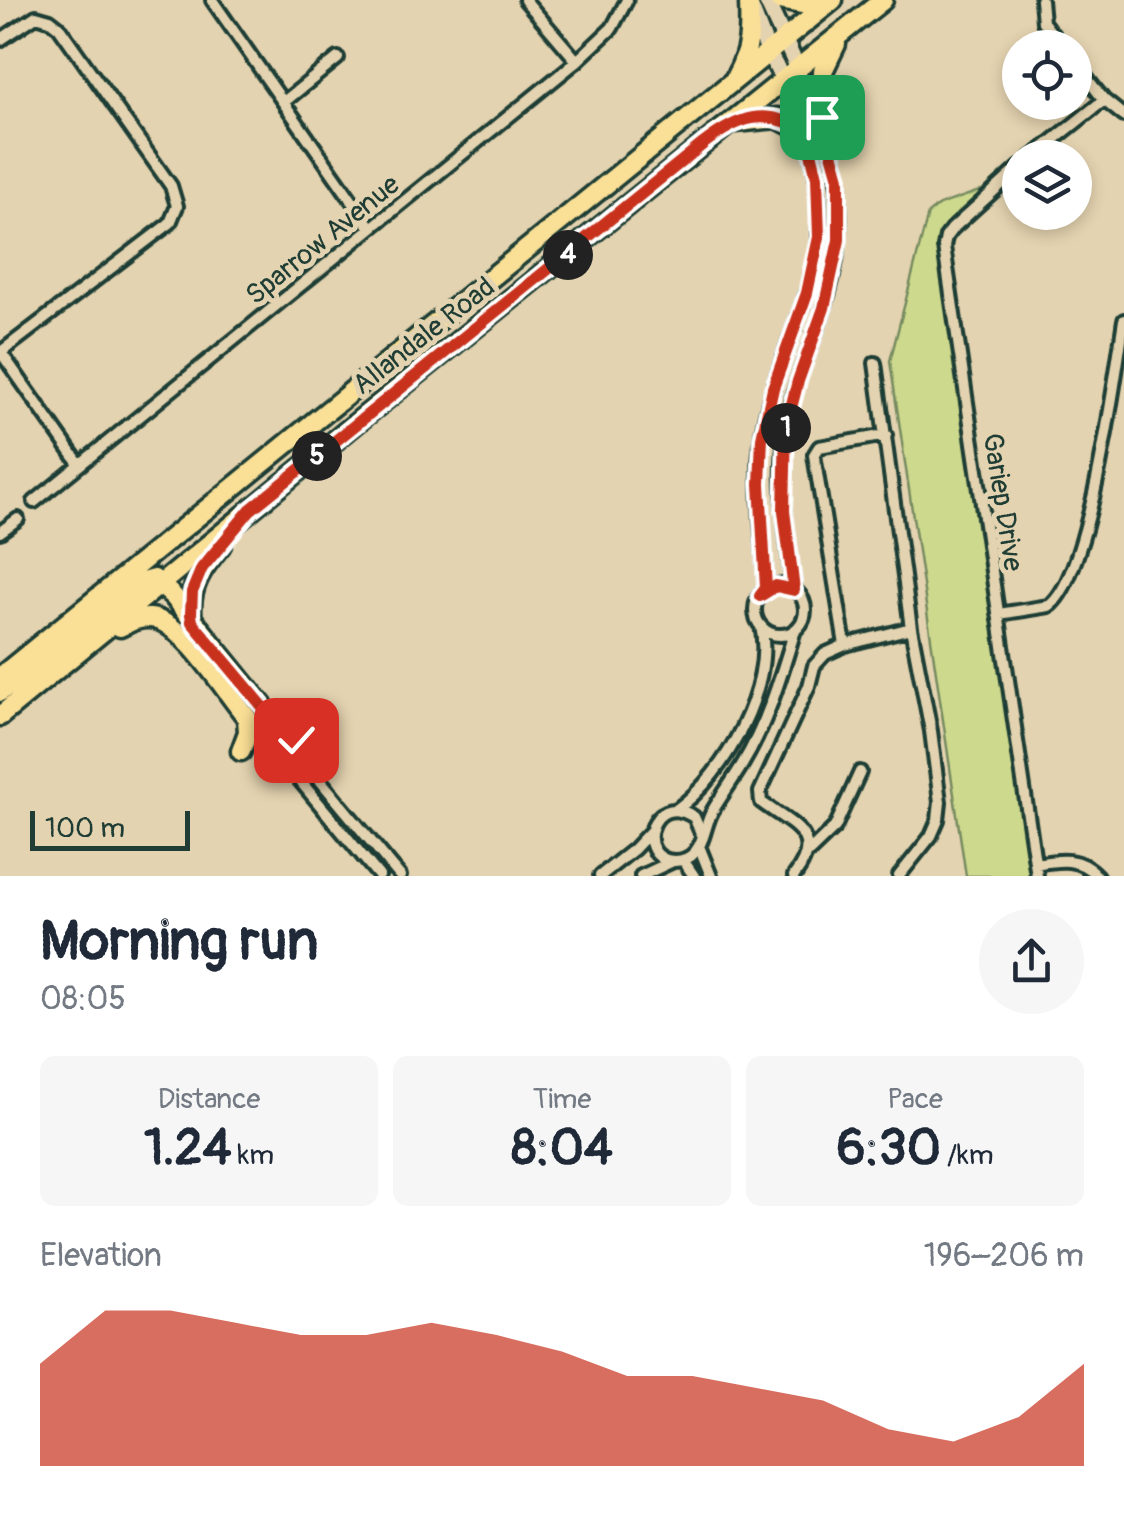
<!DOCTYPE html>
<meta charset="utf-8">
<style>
:root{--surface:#fff;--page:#f6f6f7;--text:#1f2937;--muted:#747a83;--accent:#c8321e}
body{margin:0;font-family:Pangolin,sans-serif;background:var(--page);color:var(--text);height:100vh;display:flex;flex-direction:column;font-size:38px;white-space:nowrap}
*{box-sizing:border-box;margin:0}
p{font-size:32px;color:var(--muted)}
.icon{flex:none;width:55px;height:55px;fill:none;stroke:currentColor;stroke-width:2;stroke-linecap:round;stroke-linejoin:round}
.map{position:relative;height:876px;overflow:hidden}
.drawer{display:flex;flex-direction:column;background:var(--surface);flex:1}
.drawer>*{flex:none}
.buttons{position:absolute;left:1002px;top:30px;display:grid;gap:20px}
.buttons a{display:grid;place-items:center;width:90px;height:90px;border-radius:50%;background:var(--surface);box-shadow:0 5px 15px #0003;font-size:50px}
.scale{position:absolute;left:30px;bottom:25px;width:160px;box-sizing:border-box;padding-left:10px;border:5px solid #1f3d34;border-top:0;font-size:28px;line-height:35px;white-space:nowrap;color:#1f3d34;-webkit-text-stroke:8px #e4d3b0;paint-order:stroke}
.pin{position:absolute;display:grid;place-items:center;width:85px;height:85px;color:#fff;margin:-42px;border-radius:20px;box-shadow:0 5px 15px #0006}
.km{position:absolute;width:50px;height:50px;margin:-25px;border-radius:50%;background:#222;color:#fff;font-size:28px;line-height:50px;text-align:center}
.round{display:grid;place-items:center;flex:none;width:105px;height:105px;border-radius:52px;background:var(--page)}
.summary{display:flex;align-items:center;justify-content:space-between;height:170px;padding:0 40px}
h1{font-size:55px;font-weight:800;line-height:75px}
.figures{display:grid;grid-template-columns:repeat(3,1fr);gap:15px;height:170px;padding:10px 40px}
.figures div{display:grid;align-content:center;border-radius:15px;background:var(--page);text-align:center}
.figures b{font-size:50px;font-weight:800}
.figures small{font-size:28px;font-weight:400}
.figures p{font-size:28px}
.chart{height:280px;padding:20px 40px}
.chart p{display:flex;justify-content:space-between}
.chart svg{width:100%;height:180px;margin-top:10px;fill:var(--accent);opacity:.7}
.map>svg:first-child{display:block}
.green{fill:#cdd98c;stroke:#768b60;stroke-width:2.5}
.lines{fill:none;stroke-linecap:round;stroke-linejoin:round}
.street-casing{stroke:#1f3d34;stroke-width:18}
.secondary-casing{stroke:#1f3d34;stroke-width:22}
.primary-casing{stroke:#1f3d34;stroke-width:25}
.street{stroke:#e4d3b0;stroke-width:10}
.secondary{stroke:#e4d3b0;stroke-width:15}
.primary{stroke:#fadf96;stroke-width:18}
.route-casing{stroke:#fff;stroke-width:20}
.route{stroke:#c8321e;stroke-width:12}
.labels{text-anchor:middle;stroke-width:10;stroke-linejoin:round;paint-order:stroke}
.street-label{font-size:28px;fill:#1f3d34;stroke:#e4d3b0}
</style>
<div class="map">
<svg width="1124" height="876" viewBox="0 0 1124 876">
<rect width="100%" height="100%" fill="#e4d3b0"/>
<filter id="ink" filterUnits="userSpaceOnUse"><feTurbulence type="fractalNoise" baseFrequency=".01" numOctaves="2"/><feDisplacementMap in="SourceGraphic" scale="20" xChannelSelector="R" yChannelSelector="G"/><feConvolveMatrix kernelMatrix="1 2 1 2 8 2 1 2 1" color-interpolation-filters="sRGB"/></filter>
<g filter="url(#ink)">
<path class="green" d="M999,184L944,247L1037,876H966L890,361L928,214L939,205Z"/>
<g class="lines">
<g class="street-casing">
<path id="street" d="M212,0L371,228
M525,0L577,61
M1041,0L1043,22L1063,48
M0,40L36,16L50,20L59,27L171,186L177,206L170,223L1,352
M1075,63L1104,100L1124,116
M285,101L338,58
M1031,158L1104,100
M1020,167L952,229L946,237L944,247L1037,876
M0,351L80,465
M34,502L577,61L612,28L627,0
M0,532L18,519
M755 610a25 25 0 1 1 50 0a25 25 0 1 1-50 0Z
M794,590C786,537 778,482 786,429C791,388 810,351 823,312C854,219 840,153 798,69
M760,596L766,588C764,538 754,484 762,434C770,385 791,341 806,295C831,223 819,145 783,79
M999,614L1049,606C1090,576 1115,376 1124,320
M845,645L911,628L875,363
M265 742a16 16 0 1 1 32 0a16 16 0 1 1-32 0Z
M296,746L315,774L400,876
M281,758L379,876
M677,809C725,775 775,685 761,626
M701,833L694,817C650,788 633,861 675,861C683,861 690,858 695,852C705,841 705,823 713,810C722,795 733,780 742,765C767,724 781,676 795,630
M699,846L711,876
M809,852L835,827L860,772
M683,860L694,876
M1035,864C1059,860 1079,856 1097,876
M600,876L634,849L651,831
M641,876L673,861
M794,876C825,835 793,826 761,802L760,792L809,686L814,666L825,654L845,645L814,455L819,447L886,435
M899,876L931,836L938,820L940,802L931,731L911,628"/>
</g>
<g class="secondary-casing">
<path id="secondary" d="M766,0L798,69
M752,10L769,54L783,79"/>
</g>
<g class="primary-casing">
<path id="primary" d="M779,0L807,5L825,0
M736,76C751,50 750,30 749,1
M822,117L823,71L836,44
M736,122L777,118L806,133
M192,620C187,588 202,568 221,545
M120,627C130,622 139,617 150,618C188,621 236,712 264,737
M0,677L833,0
M0,692L64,647L143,582L154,579L174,597L279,726
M0,716L360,420L883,0
M241,751L248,732L247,718"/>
</g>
<use href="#street" class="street"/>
<use href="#secondary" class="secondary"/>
<use href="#primary" class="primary"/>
</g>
</g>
<g class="lines" filter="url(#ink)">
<g class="route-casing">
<path id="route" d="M296,740L289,728L279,726L192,622L191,614L192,592L202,568L250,510L703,144C738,117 765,106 806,132L817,177L819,237L807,293L773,388L762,438L760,484L766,588L760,596L776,586L794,590L784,511L786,427L798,381L824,308L839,240V178L822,117"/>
</g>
<use href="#route" class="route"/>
</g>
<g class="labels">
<g class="street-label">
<text transform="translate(322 239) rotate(-39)" y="10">Sparrow Avenue</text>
<text transform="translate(423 335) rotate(-38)" y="10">Allandale Road</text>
<text transform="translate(1004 502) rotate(81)" y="10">Gariep Drive</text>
</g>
</g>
</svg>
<div class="buttons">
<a><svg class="icon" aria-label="locate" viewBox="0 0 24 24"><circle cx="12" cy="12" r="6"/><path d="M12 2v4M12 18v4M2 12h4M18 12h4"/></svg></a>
<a><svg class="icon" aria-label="layers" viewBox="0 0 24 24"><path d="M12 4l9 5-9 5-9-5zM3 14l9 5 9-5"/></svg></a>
</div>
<div class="scale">100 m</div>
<div class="pin" style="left:822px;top:117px;background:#1e9e55"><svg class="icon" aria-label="arrive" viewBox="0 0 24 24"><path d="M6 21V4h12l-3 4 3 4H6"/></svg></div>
<div class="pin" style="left:296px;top:740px;background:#d93025"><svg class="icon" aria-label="check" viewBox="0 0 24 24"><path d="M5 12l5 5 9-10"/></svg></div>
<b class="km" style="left:786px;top:428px">1</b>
<b class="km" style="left:568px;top:255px">4</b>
<b class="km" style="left:317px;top:456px">5</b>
</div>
<section class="drawer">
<div class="summary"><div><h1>Morning run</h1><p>08:05</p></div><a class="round"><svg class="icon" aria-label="share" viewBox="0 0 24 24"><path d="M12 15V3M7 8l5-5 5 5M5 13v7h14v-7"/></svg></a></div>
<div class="figures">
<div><p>Distance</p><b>1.24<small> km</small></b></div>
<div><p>Time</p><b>8:04</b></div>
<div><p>Pace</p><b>6:30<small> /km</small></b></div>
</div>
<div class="chart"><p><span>Elevation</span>196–206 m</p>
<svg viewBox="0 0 160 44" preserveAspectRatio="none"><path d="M0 44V19L10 6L20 6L30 9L40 12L50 12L60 9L70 12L80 16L90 22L100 22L110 25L120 28L130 35L140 38L150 32L160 19V44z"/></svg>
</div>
</section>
